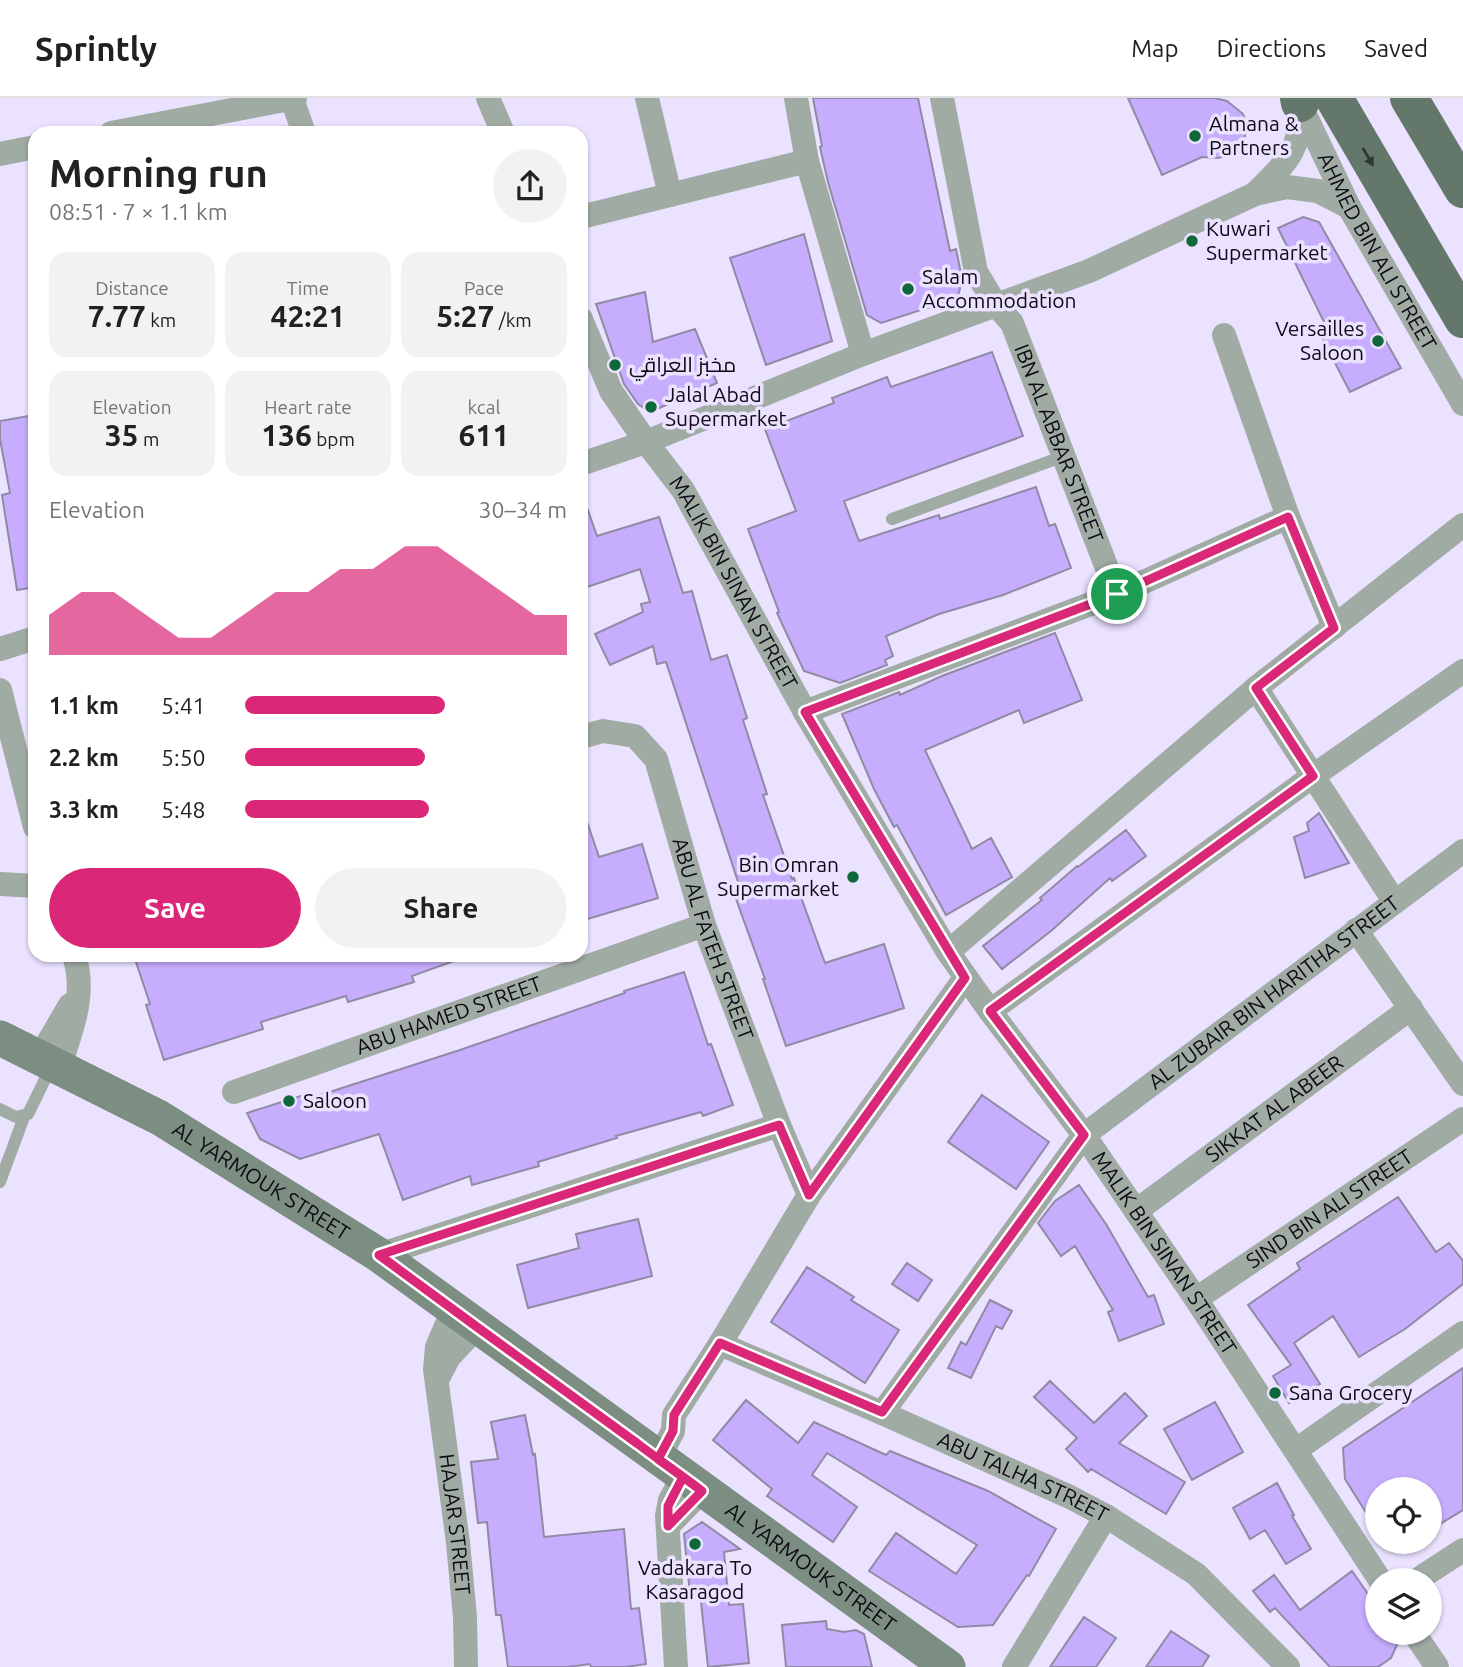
<!DOCTYPE html>
<meta charset="utf-8">
<style>
:root{--surface:#fff;--page:#f2f2f2;--text:#202124;--muted:#757577;--line:#e0e0e0;--accent:#db2777}
body{margin:0;font-family:Ubuntu,Cairo,sans-serif;background:var(--page);color:var(--text);height:100vh;display:flex;flex-direction:column;font-size:26px;white-space:nowrap}
*{box-sizing:border-box;margin:0}
p{font-size:23px;color:var(--muted)}
.icon{flex:none;width:38px;height:38px;fill:none;stroke:currentColor;stroke-width:2;stroke-linecap:round;stroke-linejoin:round}
.map{position:relative;flex:1;overflow:hidden}
.panel{position:absolute;left:28px;top:28px;width:560px;height:836px;display:flex;flex-direction:column;background:var(--surface);border-radius:21px;box-shadow:0 2px 5px #0004}
.panel>*{flex:none}
.controls{position:absolute;left:1365px;top:1379px;display:grid;gap:14px}
.controls a{display:grid;place-items:center;width:77px;height:77px;border-radius:50%;background:var(--surface);box-shadow:0 2px 5px #0004;font-size:35px}
.pin{position:absolute;display:grid;place-items:center;width:60px;height:60px;color:#fff;margin:-30px;border:4px solid #fff;border-radius:50%;box-shadow:0 2px 7px #0007}
.round{display:grid;place-items:center;flex:none;width:74px;height:74px;border-radius:37px;background:var(--page)}
.head{display:flex;align-items:center;justify-content:space-between;height:119px;padding:0 21px}
h1{font-size:38px;font-weight:600;line-height:52px}
.figures{display:grid;grid-template-columns:repeat(3,1fr);gap:10px;height:119px;padding:7px 21px}
.figures div{display:grid;align-content:center;border-radius:18px;background:var(--page);text-align:center}
.figures b{font-size:30px;font-weight:600}
.figures small{font-size:19px;font-weight:400}
.figures p{font-size:19px}
.chart{height:196px;padding:14px 21px}
.chart p{display:flex;justify-content:space-between}
.chart svg{width:100%;height:126px;margin-top:7px;fill:var(--accent);opacity:.7}
.action{display:flex;gap:14px;margin-top:auto;padding:14px 21px}
.action a{flex:1;height:80px;border-radius:42px;background:var(--accent);color:#fff;font-size:28px;font-weight:600;line-height:80px;text-align:center}
.action a+a{background:var(--page);color:var(--text)}
ul{padding:0 21px;list-style:none;font-size:23px}
li{display:grid;grid-template-columns:112px 84px 1fr;align-items:center;height:52px}
li i{height:18px;border-radius:9px;background:var(--accent)}
header{display:flex;align-items:center;gap:42px;box-sizing:border-box;height:98px;padding:0 35px;background:var(--surface);border-bottom:2px solid var(--line)}
header strong{font-size:33px}
nav{display:flex;gap:38px;margin-inline-start:auto;font-size:24px}
.map>svg:first-child{display:block}
.building{fill:#c7adfd;stroke:#918aa4;stroke-width:2}
.lines{fill:none;stroke-linecap:round;stroke-linejoin:round}
.lane{stroke:#9faba3;stroke-width:12}
.street{stroke:#9faba3;stroke-width:24}
.secondary{stroke:#7c8d81;stroke-width:35}
.primary{stroke:#63786a;stroke-width:38}
.oneway{fill:#2f3636}
.route-casing{stroke:#fff;stroke-width:14}
.route{stroke:#db2777;stroke-width:9}
.poi-dot{fill:#0f683b;stroke:#eae2ff;stroke-width:2.5}
.labels{text-anchor:middle;stroke-width:7;stroke-linejoin:round;paint-order:stroke}
.poi-label{font-size:21px;fill:#0d0a14;stroke:#eae2ff;text-anchor:start}
.street-label{font-size:21px;fill:#0d0a14;stroke:#eae2ff}
</style>
<header>
<strong>Sprintly</strong>
<nav><a>Map</a><a>Directions</a><a>Saved</a></nav>
</header>
<div class="map">
<svg width="1463" height="1569" viewBox="0 0 1463 1569">
<rect width="100%" height="100%" fill="#eae2ff"/>
<path class="building" d="M813,0H918L950,153L956,151L962,180L958,200L881,225L867,217L828,84L820,49L822,48Z
M1128,0H1214L1227,3L1243,16L1247,27L1244,42L1234,56L1218,60L1202,59L1162,77Z
M1303,119L1319,124L1401,270L1350,294L1317,230L1325,226L1278,130Z
M804,136L832,243L766,267L730,160Z
M645,194L653,244L695,231L717,285L650,314L638,306L624,286L596,206Z
M992,254L1023,338L844,403L859,443L939,417L940,421L1036,389L1049,428L1055,426L1071,470L1003,497L939,516L886,538L893,558L885,562L887,567L840,585L804,573L777,515L779,514L748,431L796,413L765,331L834,305L832,300L887,279L891,289Z
M35,317V489L17,492L2,397L10,395L0,341V323Z
M584,401L597,438L659,419L683,495L692,493L711,562L727,557L747,620L743,622L767,696L763,697L792,781L794,780L825,865L884,846L904,910L786,948L763,881H765L736,801L743,799L666,564L657,566L653,548L610,567L595,536L643,514L641,506L650,504L640,471L581,491V402Z
M1055,535L1082,602L1024,625L1019,612L925,652L972,751L991,740L1012,779L946,817L897,727L894,729L874,691L842,616L899,594L900,597L942,578Z
M584,715L599,759L642,746L658,800L581,823V716Z
M1319,715L1349,765L1305,780L1294,739L1309,733L1307,725Z
M1126,732L1146,758L1112,783L1110,780L1051,833L1002,871L983,848L1042,802L1040,800L1077,768L1078,769Z
M134,858H462V860L412,878L414,884L348,904L346,898L261,924L263,931L164,962L146,907L150,906Z
M684,874L708,947L711,946L733,1007L703,1018L701,1014L616,1038L617,1040L538,1064L539,1068L472,1087L470,1078L403,1102L379,1036L300,1061L260,1041L247,1015L307,996L308,1001L457,953L625,895L624,893Z
M982,997L1049,1044L1016,1091L948,1044Z
M1079,1087L1106,1126L1148,1199L1154,1197L1164,1226L1119,1243L1108,1214L1113,1212L1075,1148L1061,1158L1038,1125L1055,1103Z
M1398,1099L1436,1154L1449,1145L1463,1163V1186L1405,1231L1359,1259L1333,1218L1294,1245L1320,1286L1289,1305L1273,1278L1291,1267L1248,1207L1300,1171L1297,1165Z
M638,1121L652,1178L528,1210L517,1167L579,1150L576,1136Z
M907,1165L932,1182L918,1203L892,1186Z
M807,1169L854,1199L851,1202L899,1232L865,1285L771,1224Z
M990,1202L1012,1213L1002,1231L996,1228L971,1280L948,1270L961,1244L966,1247Z
M1463,1270V1412L1430,1432V1391H1377V1432L1345,1381L1343,1350Z
M1050,1283L1094,1325L1125,1295L1147,1318L1119,1345L1185,1384L1166,1416L1091,1371L1088,1374L1066,1351L1077,1340L1034,1299Z
M746,1302L798,1345L814,1324L886,1357L890,1353L988,1393L1056,1431L1029,1478L1027,1477L993,1527L958,1529L869,1473L896,1435L956,1476L977,1447L827,1355L812,1377L857,1409L833,1444L767,1398L772,1391L713,1342Z
M1215,1304L1243,1354L1192,1382L1164,1331Z
M525,1317L533,1357L535,1356L544,1439L624,1431L631,1511L639,1510L646,1566L626,1569H591L590,1566L567,1569H508L501,1517H496L487,1424L478,1425L471,1364L498,1361L491,1324Z
M1277,1385L1294,1417L1292,1418L1311,1451L1286,1466L1265,1432L1250,1441L1233,1410Z
M702,1424L740,1451L724,1454L729,1507L743,1506L749,1565L708,1569L700,1495L690,1496L684,1436Z
M1352,1473L1377,1509V1535H1399L1400,1540L1391,1560L1378,1569H1330L1275,1510L1270,1514L1253,1493L1274,1477L1300,1512Z
M1084,1519L1116,1540L1096,1569H1050Z
M826,1523L827,1531L844,1534L856,1532L864,1536L872,1569H786L782,1527Z
M1171,1533L1209,1558L1202,1569H1146Z"/>
<g class="lines">
<path class="lane" d="M892,421L1064,358
M0,1011L16,1019L28,1016L51,969
M0,1084L24,1019"/>
<g class="street">
<path d="M488,0L503,35"/>
<path d="M647,0L670,97"/>
<path d="M796,0L807,63L863,256"/>
<path id="s1" d="M942,0L976,174L996,207L1012,225L1117,496"/>
<path id="s2" d="M1297,0L1349,109L1463,306"/>
<path d="M292,1L304,35"/>
<path d="M111,35L295,0"/>
<path d="M0,56L35,49"/>
<path d="M1255,96C1285,65 1301,55 1300,9"/>
<path d="M581,119L807,63"/>
<path id="s3" d="M581,221L611,293L646,344L683,392L805,614L948,854L990,913L1084,1037L1196,1201L1380,1482"/>
<path d="M1224,237L1288,419L1334,529"/>
<path d="M581,366L646,344L863,256L1089,173L1255,96L1287,89L1318,93L1349,109"/>
<path d="M0,551L35,540"/>
<path d="M1256,590L1394,803"/>
<path d="M0,592L35,729"/>
<path d="M805,614L1117,496L1288,419"/>
<path id="s4" d="M581,639L603,633L635,638L656,661L704,827L779,1027L809,1097"/>
<path d="M0,786L35,788"/>
<path d="M1356,832L1463,986"/>
<path d="M948,854L1256,590L1463,427"/>
<path d="M990,913L1313,678L1463,573"/>
<path d="M39,960L70,907"/>
<path d="M59,970C71,934 87,895 74,858"/>
<path id="s5" d="M234,994L704,827"/>
<path id="s6" d="M1136,1113L1411,910"/>
<path d="M379,1157L779,1027"/>
<path id="s7" d="M1196,1201L1463,1021"/>
<path id="s8" d="M453,1212L437,1249L435,1271L458,1445L465,1519L466,1569"/>
<path id="s9" d="M720,1246L882,1315L1070,1399L1106,1418L1196,1476L1288,1569"/>
<path d="M437,1282L449,1259L477,1229"/>
<path id="s10" d="M882,1315L1084,1037L1463,753"/>
<path d="M1296,1352L1463,1235"/>
<path d="M658,1361L673,1333L674,1317L720,1246L809,1097L965,880"/>
<path d="M668,1428L702,1393"/>
<path d="M1417,1482L1463,1452"/>
<path d="M1414,1535L1437,1569"/>
<path d="M676,1569L667,1418L670,1402L683,1379"/>
<path d="M1014,1569L1106,1418"/>
</g>
<path class="secondary" id="s11" d="M0,940L160,1020L379,1157L948,1569"/>
<path class="primary" d="M1299,0L1300,5
M1334,0L1463,221
M1409,0L1463,91"/>
</g>
<defs><path id="oneway-solid" d="M-6-.8H1V-3.2L6.5 0L1 3.2V.8H-6Z" transform="scale(1.75)"/></defs>
<use class="oneway" href="#oneway-solid" transform="translate(1368 59) rotate(60)"/>
<g class="lines">
<g class="route-casing">
<path id="route" d="M1117,496L805,614L965,880L809,1097L779,1027L379,1157L477,1229L638,1346C659,1362 681,1377 702,1393L668,1428V1408L683,1379L658,1361L673,1333L674,1317L720,1245L882,1314L1084,1037L990,913L1313,678L1256,590L1334,530L1288,419L1117,496"/>
</g>
<use href="#route" class="route"/>
</g>
<g class="poi-dot">
<circle cx="1195" cy="38" r="7"/>
<circle cx="1192" cy="143" r="7"/>
<circle cx="908" cy="191" r="7"/>
<circle cx="1378" cy="243" r="7"/>
<circle cx="615" cy="267" r="7"/>
<circle cx="651" cy="309" r="7"/>
<circle cx="853" cy="779" r="7"/>
<circle cx="289" cy="1003" r="7"/>
<circle cx="1275" cy="1295" r="7"/>
<circle cx="695" cy="1446" r="7"/>
</g>
<g class="labels">
<g class="poi-label">
<text x="1209" y="33">Almana &amp;<tspan x="1209" dy="24">Partners</tspan></text>
<text x="1206" y="138">Kuwari<tspan x="1206" dy="24">Supermarket</tspan></text>
<text x="922" y="186">Salam<tspan x="922" dy="24">Accommodation</tspan></text>
<text x="1364" y="238" text-anchor="end">Versailles<tspan x="1364" dy="24">Saloon</tspan></text>
<text x="629" y="274">مخبز العراقي</text>
<text x="665" y="304">Jalal Abad<tspan x="665" dy="24">Supermarket</tspan></text>
<text x="839" y="774" text-anchor="end">Bin Omran<tspan x="839" dy="24">Supermarket</tspan></text>
<text x="303" y="1010">Saloon</text>
<text x="1289" y="1302">Sana Grocery</text>
<text x="695" y="1477" text-anchor="middle">Vadakara To<tspan x="695" dy="24">Kasaragod</tspan></text>
</g>
<g class="street-label">
<text dy="7" stroke="none"><textPath href="#s2" startOffset="173">AHMED BIN ALI STREET</textPath></text>
<text dy="7" stroke="none"><textPath href="#s1" startOffset="369">IBN AL ABBAR STREET</textPath></text>
<text dy="7" stroke="none"><textPath href="#s3" startOffset="306">MALIK BIN SINAN STREET</textPath></text>
<text dy="7" stroke="none"><textPath href="#s4" startOffset="275">ABU AL FATEH STREET</textPath></text>
<text dy="7" stroke="none"><textPath href="#s10" startOffset="581">AL ZUBAIR BIN HARITHA STREET</textPath></text>
<text dy="7" stroke="none"><textPath href="#s5" startOffset="228">ABU HAMED STREET</textPath></text>
<text dy="7" stroke="none"><textPath href="#s6" startOffset="172">SIKKAT AL ABEER</textPath></text>
<text dy="7" stroke="none"><textPath href="#s11" startOffset="298">AL YARMOUK STREET</textPath></text>
<text dy="7" stroke="none"><textPath href="#s7" startOffset="161">SIND BIN ALI STREET</textPath></text>
<text dy="7" stroke="none"><textPath href="#s3" startOffset="1104">MALIK BIN SINAN STREET</textPath></text>
<text dy="7" stroke="none"><textPath href="#s9" startOffset="331">ABU TALHA STREET</textPath></text>
<text dy="7" stroke="none"><textPath href="#s8" startOffset="219">HAJAR STREET</textPath></text>
<text dy="7" stroke="none"><textPath href="#s11" startOffset="970">AL YARMOUK STREET</textPath></text>
</g>
</g>
</svg>
<div class="controls">
<a><svg class="icon" aria-label="locate" viewBox="0 0 24 24"><circle cx="12" cy="12" r="6"/><path d="M12 2v4M12 18v4M2 12h4M18 12h4"/></svg></a>
<a><svg class="icon" aria-label="layers" viewBox="0 0 24 24"><path d="M12 4l9 5-9 5-9-5zM3 14l9 5 9-5"/></svg></a>
</div>
<div class="pin" style="left:1117px;top:496px;background:#1e9e55"><svg class="icon" aria-label="arrive" viewBox="0 0 24 24"><path d="M6 21V4h12l-3 4 3 4H6"/></svg></div>
<section class="panel">
<div class="head"><div><h1>Morning run</h1><p>08:51 · 7 × 1.1 km</p></div><a class="round"><svg class="icon" aria-label="share" viewBox="0 0 24 24"><path d="M12 15V3M7 8l5-5 5 5M5 13v7h14v-7"/></svg></a></div>
<div class="figures">
<div><p>Distance</p><b>7.77<small> km</small></b></div>
<div><p>Time</p><b>42:21</b></div>
<div><p>Pace</p><b>5:27<small> /km</small></b></div>
</div>
<div class="figures">
<div><p>Elevation</p><b>35<small> m</small></b></div>
<div><p>Heart rate</p><b>136<small> bpm</small></b></div>
<div><p>kcal</p><b>611</b></div>
</div>
<div class="chart"><p><span>Elevation</span>30–34 m</p>
<svg viewBox="0 0 160 44" preserveAspectRatio="none"><path d="M0 44V30L10 22L20 22L30 30L40 38L50 38L60 30L70 22L80 22L90 14L100 14L110 6L120 6L130 14L140 22L150 30L160 30V44z"/></svg>
</div>
<ul>
<li><b>1.1 km</b>5:41<i style="width:62%"></i></li>
<li><b>2.2 km</b>5:50<i style="width:56%"></i></li>
<li><b>3.3 km</b>5:48<i style="width:57%"></i></li>
</ul>
<div class="action"><a>Save</a><a>Share</a></div>
</section>
</div>
